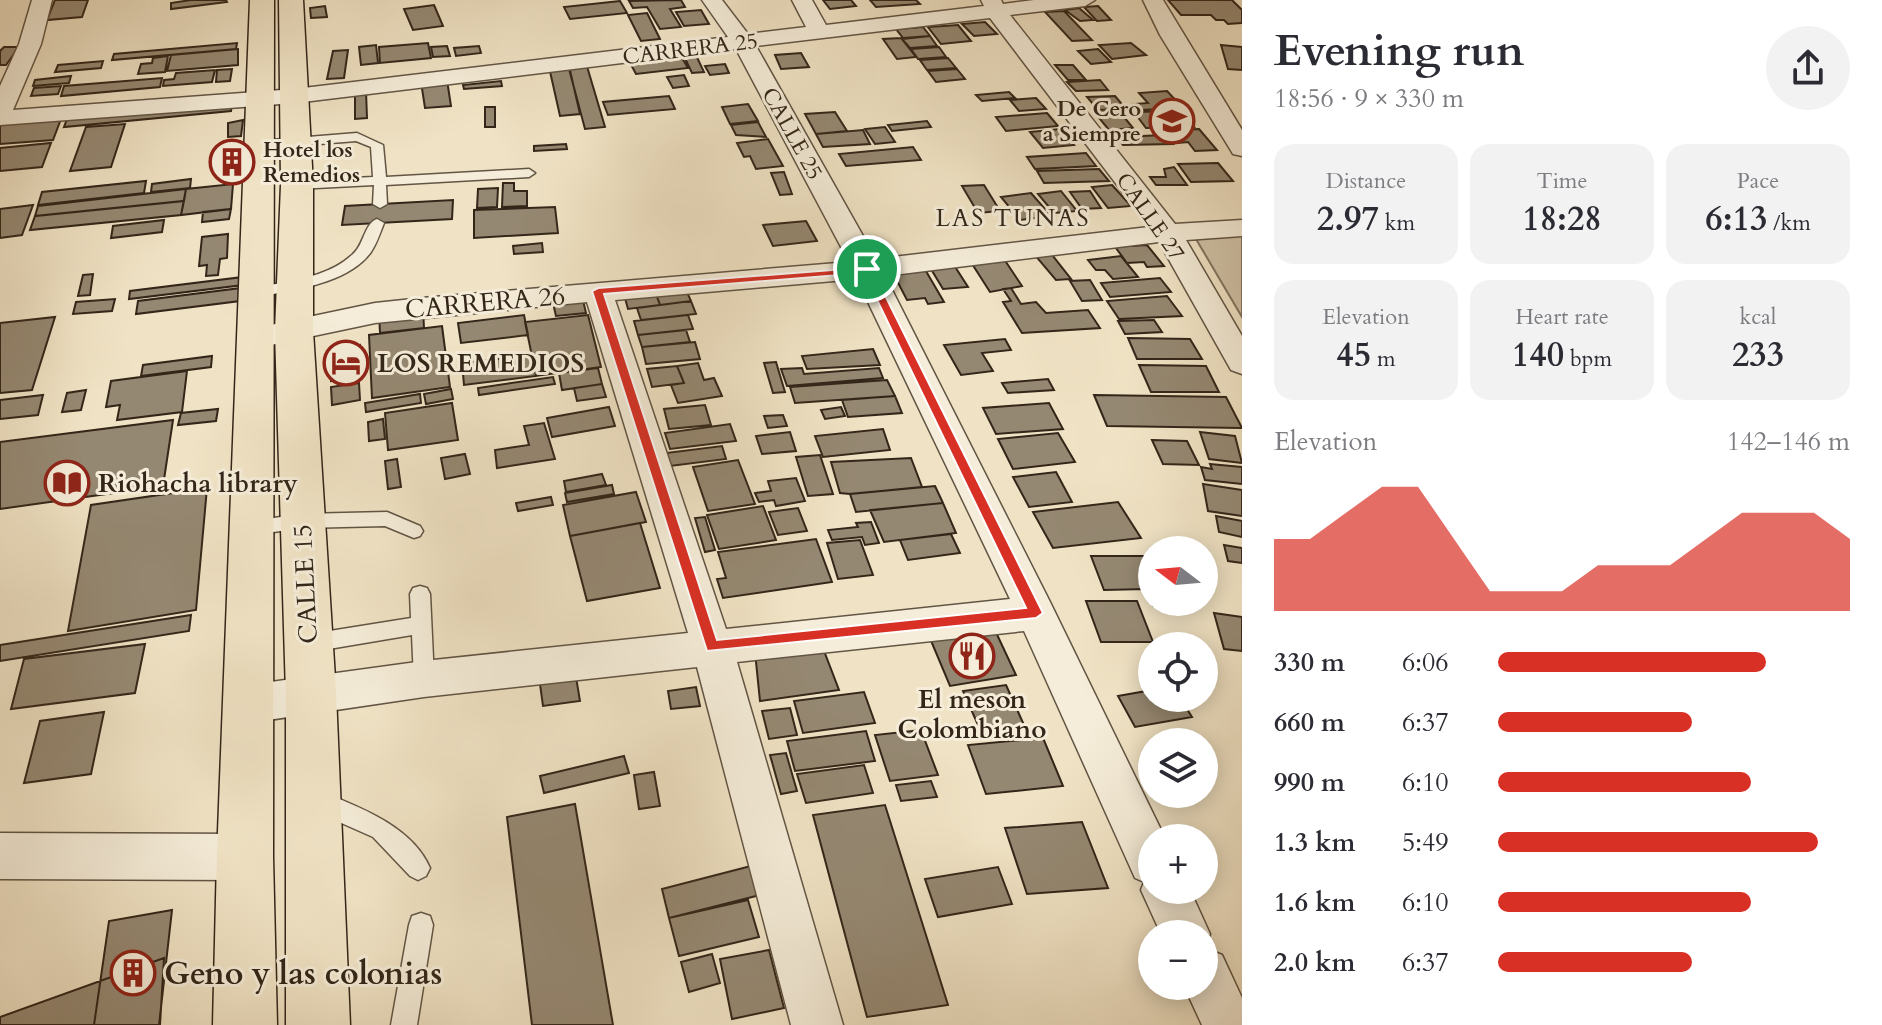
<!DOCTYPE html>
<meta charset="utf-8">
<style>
:root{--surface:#fff;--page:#f2f2f3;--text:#2b2b33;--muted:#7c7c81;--accent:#d93025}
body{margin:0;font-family:Cardo,serif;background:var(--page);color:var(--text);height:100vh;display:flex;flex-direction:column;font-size:30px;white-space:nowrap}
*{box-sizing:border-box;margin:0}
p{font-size:26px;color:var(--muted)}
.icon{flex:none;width:44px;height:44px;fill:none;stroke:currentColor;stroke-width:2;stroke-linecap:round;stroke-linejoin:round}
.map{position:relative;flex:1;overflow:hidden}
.panel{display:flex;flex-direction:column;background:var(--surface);width:640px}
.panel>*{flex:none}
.needle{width:52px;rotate:286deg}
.fabs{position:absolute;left:1138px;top:536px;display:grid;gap:16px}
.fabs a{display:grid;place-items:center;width:80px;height:80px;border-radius:50%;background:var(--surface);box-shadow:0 4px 20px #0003;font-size:40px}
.pin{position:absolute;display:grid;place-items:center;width:68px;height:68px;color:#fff;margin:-34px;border:4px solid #fff;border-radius:50%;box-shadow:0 2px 8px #0007}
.round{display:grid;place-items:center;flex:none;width:84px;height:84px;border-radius:42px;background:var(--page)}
.summary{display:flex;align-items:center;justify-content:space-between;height:136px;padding:0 32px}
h1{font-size:44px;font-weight:700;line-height:60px}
.figures{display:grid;grid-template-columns:repeat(3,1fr);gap:12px;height:136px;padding:8px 32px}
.figures div{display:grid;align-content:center;border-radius:20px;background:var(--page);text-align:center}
.figures b{font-size:34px;font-weight:700}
.figures small{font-size:22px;font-weight:400}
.figures p{font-size:22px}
.chart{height:224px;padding:16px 32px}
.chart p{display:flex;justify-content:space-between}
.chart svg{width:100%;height:144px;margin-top:8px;fill:var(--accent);opacity:.7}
ul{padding:0 32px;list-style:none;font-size:26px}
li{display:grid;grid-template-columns:128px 96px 1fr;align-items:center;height:60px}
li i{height:20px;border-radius:10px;background:var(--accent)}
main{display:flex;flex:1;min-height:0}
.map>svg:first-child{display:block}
.green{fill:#d0c3a8;stroke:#827460;stroke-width:2}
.building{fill:#958872;stroke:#332619;stroke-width:2}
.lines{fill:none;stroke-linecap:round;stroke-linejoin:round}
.service-casing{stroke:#625544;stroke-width:3}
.minor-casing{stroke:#625544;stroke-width:3}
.trunk-casing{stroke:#332619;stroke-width:3}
.service{fill:#f5edd9;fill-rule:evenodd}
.minor{fill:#f5edd9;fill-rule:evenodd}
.trunk{fill:#f0e3c5;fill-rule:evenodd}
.route{fill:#d93025;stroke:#fff;stroke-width:2;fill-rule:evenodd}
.labels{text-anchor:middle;stroke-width:6;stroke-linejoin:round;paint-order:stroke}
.far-street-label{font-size:22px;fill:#332619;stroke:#f5edd9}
.far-poi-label{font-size:22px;font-weight:bold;fill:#332619;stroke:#f5edd9;text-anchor:end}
.far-neighbourhood-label{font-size:24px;letter-spacing:2px;fill:#332619;stroke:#f5edd9}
.street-label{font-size:26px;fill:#332619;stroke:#f5edd9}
.poi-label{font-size:26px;font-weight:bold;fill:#332619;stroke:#f5edd9;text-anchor:start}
.near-poi-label{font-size:32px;font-weight:bold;fill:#332619;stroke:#f5edd9;text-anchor:start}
</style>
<main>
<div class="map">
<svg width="1242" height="1025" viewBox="0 0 1242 1025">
<rect width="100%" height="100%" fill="#f0e3c5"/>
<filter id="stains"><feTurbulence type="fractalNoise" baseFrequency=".0025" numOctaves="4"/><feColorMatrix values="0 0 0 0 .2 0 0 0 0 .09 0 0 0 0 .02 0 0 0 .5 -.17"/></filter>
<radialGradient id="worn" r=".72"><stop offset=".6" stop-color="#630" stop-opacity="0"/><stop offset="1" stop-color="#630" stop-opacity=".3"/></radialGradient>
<path class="green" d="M1242,234V317L1196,239Z"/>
<path class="building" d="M55,0H88L82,17L47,20Z
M191,0H226L227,2L171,9V3Z
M681,0L685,7L670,9L681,27L660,29L647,7L633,8L629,1Z
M823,0H851L856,6L830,9Z
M870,0H916L920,4L876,7Z
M1168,0H1232L1242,10V23L1228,24L1224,20H1216L1211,15H1181Z
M620,1L627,13L570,19L564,7Z
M434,5L443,26L413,30L404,9Z
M325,6L327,17L311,18L310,8Z
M1098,6L1111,20L1097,21L1084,7Z
M1079,8L1093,20L1080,21L1065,10Z
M701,10L709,24L684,26L676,12Z
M1064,11L1092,40L1072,41L1045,12Z
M647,13L660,39L641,41L628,15Z
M985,22L997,34L974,36L962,24Z
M958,25L971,41L941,44L928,27Z
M923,27L930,36L903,38L896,29Z
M930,36L937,46L910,48L902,39Z
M901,38L916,57L897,59L883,39Z
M237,43L236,49L112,60L114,54Z
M428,43L431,58L380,63L379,47Z
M1131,43L1146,55L1112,59L1099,45Z
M376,45L378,63L361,65L359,47Z
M1221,45L1242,47V70L1228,69Z
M447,46L450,56L433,57L431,47Z
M479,46L481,53L456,56L454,48Z
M4,47H19L6,65H0V51Z
M939,47L946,57L918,59L911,49Z
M238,49V65L167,71L171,55Z
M1098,49L1111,62L1091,64L1078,51Z
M348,50L344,78L327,79L333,51Z
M694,51L704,72L692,73L682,52Z
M679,53L688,68L636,74L628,59Z
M801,53L809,67L781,69L775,55Z
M168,56L165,72L138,74L141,64L152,63L153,58Z
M948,58L956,68L927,70L920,60Z
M103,61L101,68L55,72L58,65Z
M586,63L605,127L585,129L568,65Z
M725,64L729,73L710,75L705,66Z
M1055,65H1073L1086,80H1068Z
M569,66L580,114L560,116L549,67Z
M232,69L230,81L216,82L217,70Z
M957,69L965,79L936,82L928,71Z
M215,70L212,82L163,86L164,80L174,79L176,73Z
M684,75L689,86L673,88L667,77Z
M71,76L69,83L33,86L35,80Z
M162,78L160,87L61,96L64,86Z
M447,80L451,106L425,108L421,82Z
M1100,80L1108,90L1076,91L1067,82Z
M501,81L502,86L464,89L463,85Z
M61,86L58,94L31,96L34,88Z
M366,91L367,118L355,119V92Z
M1167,91L1183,108L1140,110L1134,104L1148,103L1139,93Z
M1009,92L1015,98L982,101L976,95Z
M669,96L675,109L608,115L603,102Z
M1115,96L1126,109L1098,110L1087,97Z
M1036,98L1046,109L1019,111L1010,100Z
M232,103L231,111L64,127L67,119Z
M748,104L758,121L730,124L722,107Z
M485,107H495V127H485Z
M1119,111L1133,128L1109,130L1095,113Z
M1181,111L1194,127L1146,128L1134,112Z
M835,112L847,131L816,134L805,114Z
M1047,113L1058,126L1006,131L996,117Z
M61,119L53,140L0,144V125Z
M243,120L241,136L228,137V123Z
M927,121L931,127L892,131L888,125Z
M758,122L766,137L736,135L731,125Z
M125,124L111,167L70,171L86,127Z
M885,127L895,142L875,144L865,129Z
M1060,129L1074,145L1043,148L1030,132Z
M1199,129L1217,150L1195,151L1188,142L1178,143L1166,130Z
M863,130L870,144L823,147L816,134Z
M1166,135L1173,144L1123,145L1117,137Z
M768,139L783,166L756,169L750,156L744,157L737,143Z
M51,143L42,167L0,171V148Z
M566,144L567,149L534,151V146Z
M913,147L921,160L846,166L839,154Z
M1086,153L1096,166L1035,169L1027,157Z
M242,154L240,168L221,170L223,155Z
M1218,163L1233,181L1191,182L1178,164Z
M1174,167L1187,185H1156L1150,177H1166L1164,169Z
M1099,169L1109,181L1044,183L1037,171Z
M784,172L792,194L780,195L771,173Z
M191,179L190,188L151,192L152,184Z
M146,181L144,193L38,205L42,192Z
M503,183H514V191H527V206L502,207Z
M233,184L231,209L181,215L186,189Z
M984,185L1000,211L978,213L962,186Z
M1112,185L1131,206L1108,208L1092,187Z
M498,188L497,207L477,208L478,189Z
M186,189L184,201L35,216L38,206Z
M1061,191L1077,211L1054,213L1038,194Z
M1090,191L1101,208L1082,209L1070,192Z
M1031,193L1051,216L1020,220L1001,197Z
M453,200L452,219L342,225L345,206Z
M184,201L181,215L30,230L35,216Z
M33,205L22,235L0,238V209Z
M555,207L558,233L474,238V210Z
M231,209L229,219L202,222L203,212Z
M164,220L162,232L111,238L113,226Z
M806,221L817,241L773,246L763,225Z
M228,234L227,258L220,259L218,275L206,276L207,265L199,266L202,237Z
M1130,242L1132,246L1147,245L1164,266L1147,267L1144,262L1127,263L1113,244Z
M542,243L543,252L514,254L513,246Z
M1049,251L1071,279L1056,280L1034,254Z
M1002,256L1022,286L990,292L969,259Z
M1121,256L1138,277L1113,279L1105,270H1096L1088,260Z
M952,262L968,287L943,289L928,264Z
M923,266L944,302L928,304L925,298L907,300L891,269Z
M93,274L90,295L78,296L83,275Z
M243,277V285L129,299L130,291Z
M1160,278L1171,292L1110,297L1101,283Z
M1090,280L1102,300L1082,301L1070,281Z
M241,288L240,301L136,314L138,301Z
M1011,288L1021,304L1036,302L1046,313L1088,310L1100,328L1022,333L1003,302L1011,301L1003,289Z
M686,290L691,301L660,305L656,294Z
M623,291L656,294L660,305L628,309Z
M582,296L586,313L556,316L552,299Z
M1167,296L1182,316L1119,319L1107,301Z
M115,299L112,311L73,314L76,302Z
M691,301L696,314L641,320L637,308Z
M423,309L424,328L380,333L379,313Z
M524,315L528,335L461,343L458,323Z
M588,315L601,367L536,376L525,322Z
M688,315L693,329L638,335L634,321Z
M55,317L32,390L0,393V323Z
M1154,320L1162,332L1125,334L1118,321Z
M442,326L450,387L372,398L369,335Z
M686,330L690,342L642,347L638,335Z
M1128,338L1190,339L1202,359H1137Z
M1005,339L1011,350L982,353L993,371L961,375L944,345Z
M695,342L700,359L646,364L642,347Z
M360,345L362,377L331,381L330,349Z
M873,349L880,365L807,369L802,356Z
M531,355L536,376L464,385L462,363Z
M212,356L211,367L141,376L143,365Z
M776,362L785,392L773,393L764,363Z
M698,363L704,380L714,378L722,396L678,403L671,385L684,383L677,366Z
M1139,365L1206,366L1219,392H1151Z
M677,366L684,383L652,387L647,369Z
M598,368L602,384L562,390L559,373Z
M802,368L804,374L879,368L883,378L787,386L781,369Z
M187,371L182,412L117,420L120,405L106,407L111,381Z
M553,377L555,384L479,395L478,388Z
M1048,379L1054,390L1008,393L1002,383Z
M887,380L895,396L795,403L790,387Z
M359,383L360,400L332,405L331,387Z
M602,384L606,397L577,401L574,388Z
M451,389L453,399L426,404L424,394Z
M86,390L81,410L62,412L67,393Z
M420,394L421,403L366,412L365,403Z
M43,395L38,415L0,419V400Z
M1094,395L1226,397L1242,428L1107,426Z
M895,396L902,413L848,417L842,400Z
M452,403L458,440L388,450L385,413Z
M1049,403L1063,429L996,434L983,408Z
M705,405L711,425L669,429L664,409Z
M609,407L615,426L552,437L547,418Z
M841,407L845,416L825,419L821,410Z
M218,409L216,421L178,425L181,413Z
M783,415L787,426L768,428L764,416Z
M383,419L385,439L369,441L368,422Z
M173,420L163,486L0,509V442Z
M544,423L555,459L497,468L495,450L529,445L524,426Z
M730,424L736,441L670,449L665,433Z
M883,429L890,450L823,457L815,436Z
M790,432L796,451L762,454L756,436Z
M1200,432L1235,436L1242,463L1209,459Z
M1058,433L1075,462L1013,469L998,439Z
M1152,440L1187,441L1199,465L1163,464Z
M722,446L726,459L670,466L666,453Z
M465,454L470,474L445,479L441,458Z
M820,455L833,494L808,496L796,457Z
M911,458L922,487L850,494L840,493L831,462Z
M397,459L401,487L388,489L385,461Z
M738,460L755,504L708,511L693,467Z
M1210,464L1242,467V484L1205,480L1201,467L1212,469Z
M1056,472L1072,502L1029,507L1013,477Z
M602,474L606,485L566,492L564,481Z
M796,478L805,501L776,506L774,500L759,502L755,493L771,491L768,481Z
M1203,484L1242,490V516L1208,511Z
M612,485L614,494L567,502L565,493Z
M935,486L943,503L856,512L850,494Z
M207,488L196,610L68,631L91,505Z
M636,492L646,522L570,536L563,505Z
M551,497L553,505L518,511L516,503Z
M1118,502L1141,538L1053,548L1033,512Z
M943,503L956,533L884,542L870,510Z
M763,506L776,540L719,549L707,515Z
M798,508L807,531L778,535L769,512Z
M1216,516L1242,521V537L1219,532Z
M705,517L715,550L705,552L695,518Z
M871,522L879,543L865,545L862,537L832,540L828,530L858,527L856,523Z
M640,523L660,588L587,601L570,536Z
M951,534L960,553L908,560L900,540Z
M816,539L832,582L723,598L717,579L726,578L718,552Z
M860,540L873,575L838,579L827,543Z
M1224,545L1242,548V563L1228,561Z
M1091,556H1152V602H1174L1176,607L1153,606L1146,589L1104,590Z
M1086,601H1137L1153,642H1101Z
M1214,613L1242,617V651L1224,649Z
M191,615L189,631L0,661V645Z
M993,626L1016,675L950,686L929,636Z
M821,643L839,690L760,701L755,652Z
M145,644L135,693L11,709L24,659Z
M575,671L580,701L543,706L539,677Z
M1006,685L1024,725L981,732L963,691Z
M696,687L700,706L671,709L668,691Z
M1152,690V698H1180L1192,717L1135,727L1118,696Z
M864,692L875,723L803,733L794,701Z
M790,708L797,735L769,739L762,711Z
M104,712L91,774L24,783L40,721Z
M921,730L938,775L890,781L875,735Z
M866,731L875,761L795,771L787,741Z
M1043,738L1063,786L986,794L968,745Z
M786,753L797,791L781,794L770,755Z
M624,756L629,773L544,793L540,776Z
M864,765L873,793L806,803L797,774Z
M654,772L660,806L639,809L634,775Z
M931,781L937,797L901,801L896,785Z
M575,804L613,1025H532L507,817Z
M885,805L948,1005L867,1017L813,815Z
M1082,822L1108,888L1027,894L1005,828Z
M751,866L760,895L669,918L662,889Z
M998,867L1012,904L938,917L925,879Z
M748,900L759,937L679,956L669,918Z
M172,910L159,1025H94L109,921Z
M769,950L784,1008L732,1019L720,959Z
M712,954L720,983L689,992L681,962Z
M164,958L160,1025H0V1017Z"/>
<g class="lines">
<g class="service-casing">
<path id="service" d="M357,133L383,145L386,177L529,169L535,173L529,177L386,185L387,204L380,208L373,204L374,185L297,189L291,185L297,181L373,177L371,147L356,141L259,149L253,145L259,141Z
M377,219L384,223C380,233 377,243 371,252C348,284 293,290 257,297L250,292L252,289C285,281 327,279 353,254C364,245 364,224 377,219Z
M387,512L420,526L423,531L420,536L414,538L385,526L302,528L252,535L246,533L243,528L246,523L252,521L302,514Z
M420,586L427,588L430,594L434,679L431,685L424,688L417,685L414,679L412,635L311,652L304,649L301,643L304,637L311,634L411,618L410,594L413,588Z
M320,791C359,807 412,826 430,868L426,876L418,880L410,876L373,837L312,810L309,802L312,794Z
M421,913L430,916L433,925L417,1025H391L409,925L412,916Z"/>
</g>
<g class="minor-casing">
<path id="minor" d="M32,0H52L41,44L13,110L295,89L728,37L702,0H722L748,34L806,27L792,0H812L826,25L984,6L981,0H1001L1003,4L1034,0H1095L1085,6L1010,15L1175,224L1242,220V236L1186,240L1242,336V374L1231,370L1159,242L885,276L1050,602L1165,838H1152V890H1190L1210,934L1205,948L1222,955L1242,998V1025H1202L1184,986H1204V934H1161L1141,890L1144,882L1135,878L1024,631L737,662L843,1025H791L697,667L424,697L248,723L233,717L227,704L233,691L248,685L424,661L688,633L587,302L375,323L266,346L255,343L251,336L255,329L266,326L375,303L422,298L849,262L736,49L295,103L0,125V86L19,44ZM990,18L1149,227L876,259L756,46ZM857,279L1010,599L726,629L615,300Z
M1143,0H1163L1242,130V156L1233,154L1230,149L1160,35Z
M0,833L245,834L261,841L268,857L261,873L245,880L0,879Z"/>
</g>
<g class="trunk-casing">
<path id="trunk" d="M250,0H274L273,857L277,1025H213L217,857Z
M279,0H303L313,185V331L336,694L350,1025H286V694L275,331L281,185Z"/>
</g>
<use href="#service" class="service"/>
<use href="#minor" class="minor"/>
<use href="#trunk" class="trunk"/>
</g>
<path class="route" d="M871,267L1043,613L1036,618L707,651L592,291L598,288ZM864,273L1026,608L717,640L604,294Z"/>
<defs>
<g id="school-ring" transform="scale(2.3)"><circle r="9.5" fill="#f5edd9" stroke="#8f2418" stroke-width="1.5"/><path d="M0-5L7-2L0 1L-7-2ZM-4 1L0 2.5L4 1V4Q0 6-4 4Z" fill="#8f2418"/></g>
<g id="building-ring" transform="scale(2.3)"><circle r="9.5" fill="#f5edd9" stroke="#8f2418" stroke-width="1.5"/><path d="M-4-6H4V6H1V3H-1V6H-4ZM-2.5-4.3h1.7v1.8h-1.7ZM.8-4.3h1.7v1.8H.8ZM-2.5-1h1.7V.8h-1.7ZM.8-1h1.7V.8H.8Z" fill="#8f2418"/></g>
<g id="hotel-ring" transform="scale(2.3)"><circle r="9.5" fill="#f5edd9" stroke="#8f2418" stroke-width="1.5"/><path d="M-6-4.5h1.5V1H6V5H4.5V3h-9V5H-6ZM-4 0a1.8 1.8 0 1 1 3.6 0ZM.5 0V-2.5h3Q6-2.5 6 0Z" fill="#8f2418"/></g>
<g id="library-ring" transform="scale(2.3)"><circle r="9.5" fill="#f5edd9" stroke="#8f2418" stroke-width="1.5"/><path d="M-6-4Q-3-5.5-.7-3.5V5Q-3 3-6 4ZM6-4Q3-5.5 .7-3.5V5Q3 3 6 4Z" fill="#8f2418"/></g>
<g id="restaurant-ring" transform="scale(2.3)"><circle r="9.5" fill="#f5edd9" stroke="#8f2418" stroke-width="1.5"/><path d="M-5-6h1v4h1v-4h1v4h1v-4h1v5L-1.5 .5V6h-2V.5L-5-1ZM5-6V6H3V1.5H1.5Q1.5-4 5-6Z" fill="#8f2418"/></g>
</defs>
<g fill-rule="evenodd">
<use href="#school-ring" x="1172" y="121"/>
<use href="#building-ring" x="232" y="162"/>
<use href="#hotel-ring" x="346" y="363"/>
<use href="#library-ring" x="67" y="483"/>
<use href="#restaurant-ring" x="972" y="656"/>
<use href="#building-ring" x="133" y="973"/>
</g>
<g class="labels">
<g class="far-street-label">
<text transform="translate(690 48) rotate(-7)" y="8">CARRERA 25</text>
<text transform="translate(793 133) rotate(61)" y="8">CALLE 25</text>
<text transform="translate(1151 216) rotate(55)" y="8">CALLE 27</text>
</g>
<g class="far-poi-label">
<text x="1141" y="116">De Cero<tspan x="1141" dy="25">a Siempre</tspan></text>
<text x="263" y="157" text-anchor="start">Hotel los<tspan x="263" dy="25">Remedios</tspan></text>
</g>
<g class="far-neighbourhood-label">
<text x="1013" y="226">LAS TUNAS</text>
</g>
<g class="street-label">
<text transform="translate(485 302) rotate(-5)" y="9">CARRERA 26</text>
<text transform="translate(305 584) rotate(-93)" y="9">CALLE 15</text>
</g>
<g class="poi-label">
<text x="377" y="372">LOS REMEDIOS</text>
<text x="98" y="492">Riohacha library</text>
<text x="972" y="708" text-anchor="middle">El meson<tspan x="972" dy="30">Colombiano</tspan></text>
</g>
<g class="near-poi-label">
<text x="164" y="984">Geno y las colonias</text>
</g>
</g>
<rect width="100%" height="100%" filter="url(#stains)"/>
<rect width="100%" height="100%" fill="url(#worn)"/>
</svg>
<div class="fabs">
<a><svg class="needle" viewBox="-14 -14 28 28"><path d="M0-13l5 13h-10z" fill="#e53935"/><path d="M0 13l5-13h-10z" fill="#7c7c81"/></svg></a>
<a><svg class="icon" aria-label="locate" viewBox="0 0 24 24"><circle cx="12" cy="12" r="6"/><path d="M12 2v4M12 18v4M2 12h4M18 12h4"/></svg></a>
<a><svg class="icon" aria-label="layers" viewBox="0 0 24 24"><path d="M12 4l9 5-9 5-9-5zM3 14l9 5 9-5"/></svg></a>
<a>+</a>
<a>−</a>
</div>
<div class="pin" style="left:867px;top:269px;background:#1e9e55"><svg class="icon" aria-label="arrive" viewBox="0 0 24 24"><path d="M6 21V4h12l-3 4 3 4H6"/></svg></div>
</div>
<section class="panel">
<div class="summary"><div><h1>Evening run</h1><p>18:56 · 9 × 330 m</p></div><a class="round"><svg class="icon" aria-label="share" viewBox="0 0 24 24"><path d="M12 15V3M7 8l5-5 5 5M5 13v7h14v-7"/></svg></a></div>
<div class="figures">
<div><p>Distance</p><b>2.97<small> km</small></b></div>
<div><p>Time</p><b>18:28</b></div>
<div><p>Pace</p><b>6:13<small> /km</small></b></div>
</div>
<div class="figures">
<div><p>Elevation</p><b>45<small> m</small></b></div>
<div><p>Heart rate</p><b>140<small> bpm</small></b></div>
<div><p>kcal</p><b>233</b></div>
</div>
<div class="chart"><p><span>Elevation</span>142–146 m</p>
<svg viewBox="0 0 160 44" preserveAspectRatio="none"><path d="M0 44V22L10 22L20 14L30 6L40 6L50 22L60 38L70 38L80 38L90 30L100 30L110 30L120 22L130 14L140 14L150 14L160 22V44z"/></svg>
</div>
<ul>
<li><b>330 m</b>6:06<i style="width:76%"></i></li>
<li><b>660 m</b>6:37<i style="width:55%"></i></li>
<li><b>990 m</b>6:10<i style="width:72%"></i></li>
<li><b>1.3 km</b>5:49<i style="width:91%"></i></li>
<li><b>1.6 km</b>6:10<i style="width:72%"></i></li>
<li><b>2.0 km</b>6:37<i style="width:55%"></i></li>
</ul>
</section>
</main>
